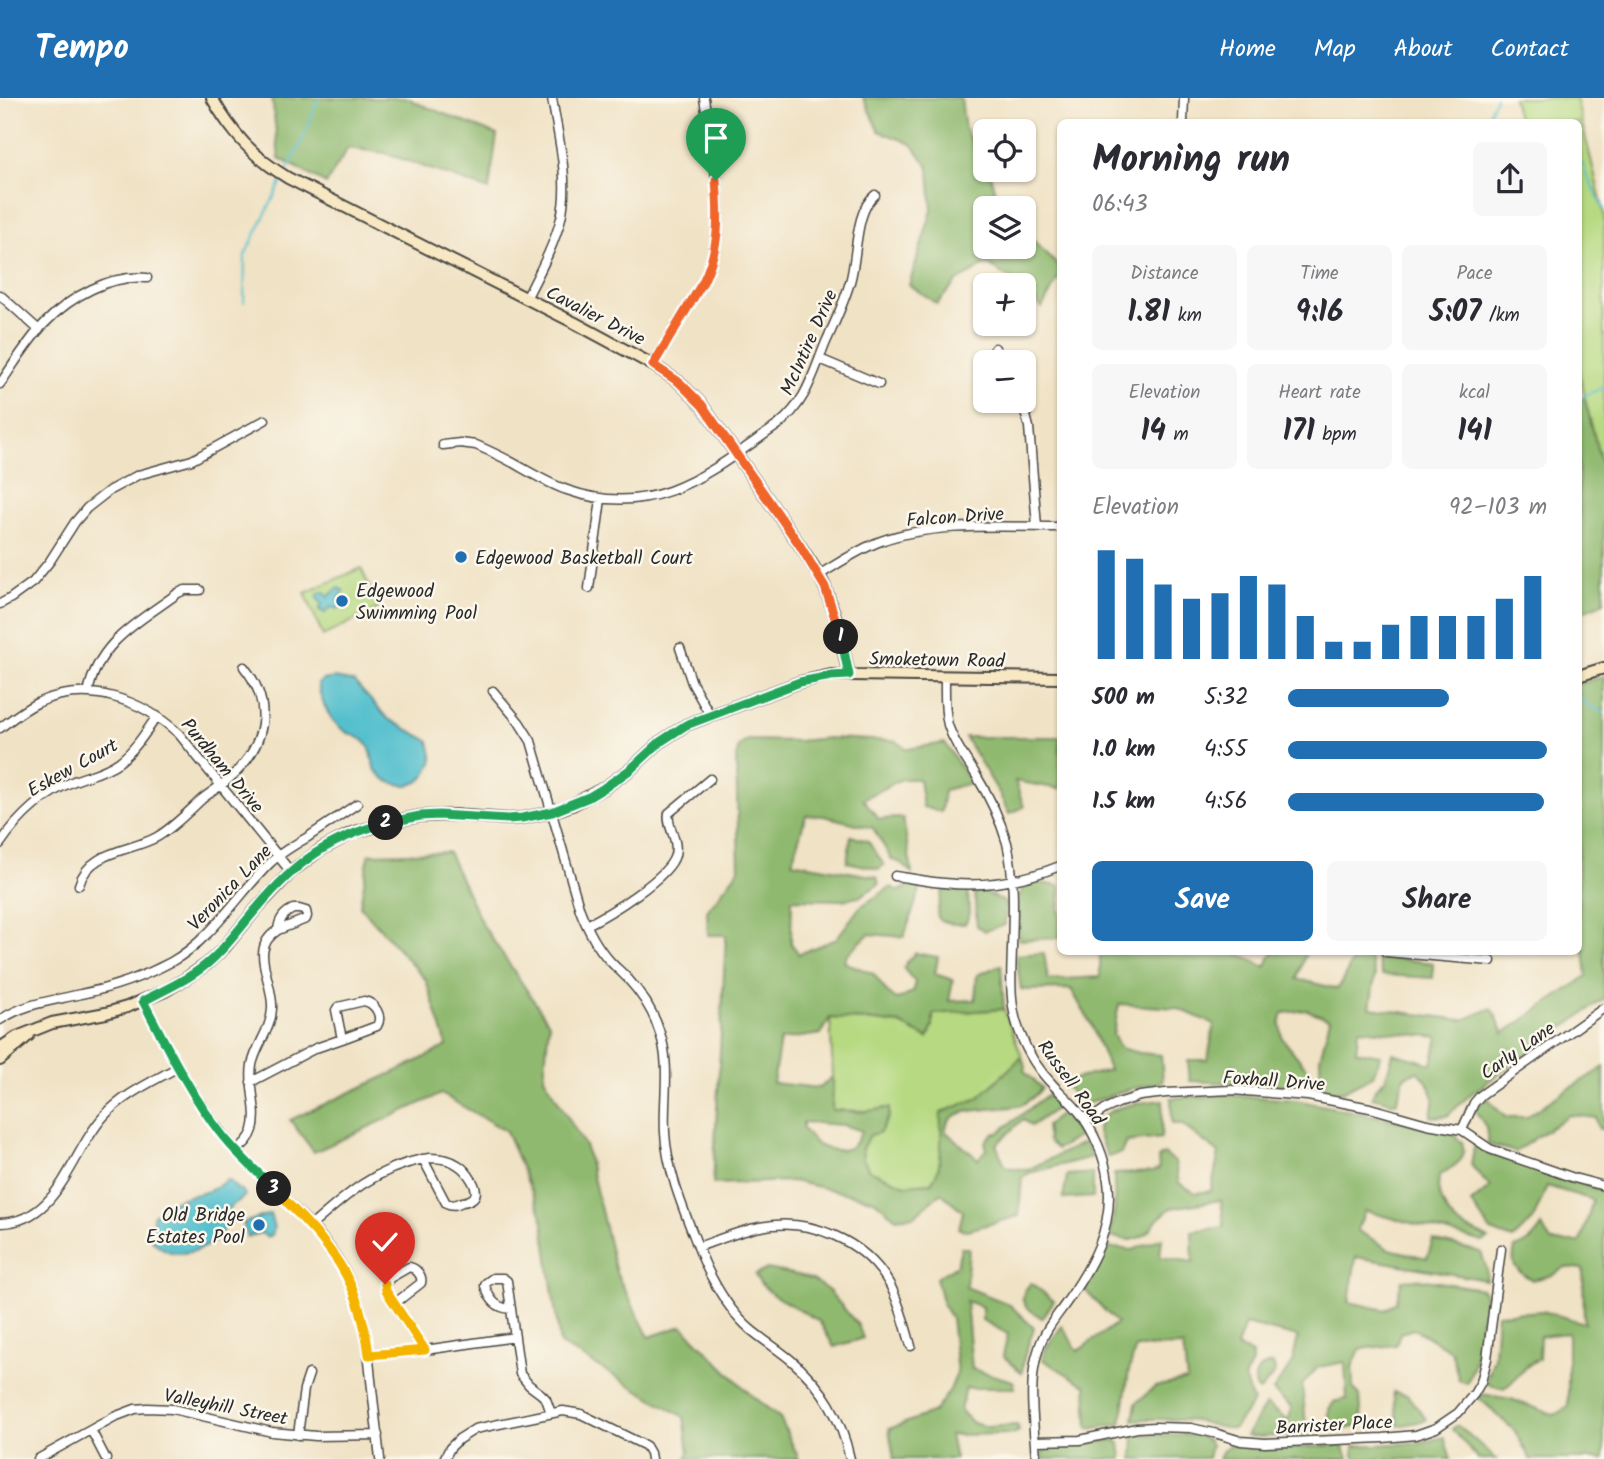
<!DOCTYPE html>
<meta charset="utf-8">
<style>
:root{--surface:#fff;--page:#f7f7f7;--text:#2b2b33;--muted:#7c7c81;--accent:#1f6fb2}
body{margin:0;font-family:Kalam,sans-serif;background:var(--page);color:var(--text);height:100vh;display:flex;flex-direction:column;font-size:26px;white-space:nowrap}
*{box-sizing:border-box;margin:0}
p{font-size:23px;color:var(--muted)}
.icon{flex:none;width:38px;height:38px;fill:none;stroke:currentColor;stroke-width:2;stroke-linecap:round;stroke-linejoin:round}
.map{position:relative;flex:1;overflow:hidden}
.side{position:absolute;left:1057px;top:21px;width:525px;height:836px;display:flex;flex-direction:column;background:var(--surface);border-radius:10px;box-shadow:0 2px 5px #0004}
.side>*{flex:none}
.buttons{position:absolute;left:973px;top:21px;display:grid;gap:14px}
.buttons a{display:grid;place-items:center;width:63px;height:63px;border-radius:10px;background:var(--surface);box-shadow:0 2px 5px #0004;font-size:35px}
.pin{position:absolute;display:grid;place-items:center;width:60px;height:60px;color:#fff;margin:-72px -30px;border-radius:50% 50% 50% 0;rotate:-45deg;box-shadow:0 0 7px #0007}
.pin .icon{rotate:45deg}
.km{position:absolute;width:35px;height:35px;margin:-18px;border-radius:50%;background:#222;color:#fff;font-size:19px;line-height:35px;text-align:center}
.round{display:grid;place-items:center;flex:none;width:74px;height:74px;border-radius:10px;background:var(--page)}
.summary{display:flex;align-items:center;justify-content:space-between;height:119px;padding:0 35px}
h1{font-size:38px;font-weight:800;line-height:52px}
.metrics{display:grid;grid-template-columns:repeat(3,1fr);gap:10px;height:119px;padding:7px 35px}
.metrics div{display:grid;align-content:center;border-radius:10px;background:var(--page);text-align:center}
.metrics b{font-size:30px;font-weight:800}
.metrics small{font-size:19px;font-weight:400}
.metrics p{font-size:19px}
.chart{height:196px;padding:14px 35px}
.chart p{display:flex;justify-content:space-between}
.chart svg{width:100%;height:126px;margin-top:7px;stroke:var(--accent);stroke-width:6}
.cta{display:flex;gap:14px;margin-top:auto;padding:14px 35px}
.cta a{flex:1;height:80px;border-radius:10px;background:var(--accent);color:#fff;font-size:28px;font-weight:800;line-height:80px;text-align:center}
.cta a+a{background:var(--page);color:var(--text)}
ul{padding:0 35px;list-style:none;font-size:23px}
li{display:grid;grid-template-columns:112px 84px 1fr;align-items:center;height:52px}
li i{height:18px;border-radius:9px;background:var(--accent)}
header{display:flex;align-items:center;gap:42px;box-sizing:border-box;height:98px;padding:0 35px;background:var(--accent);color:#fff}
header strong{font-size:33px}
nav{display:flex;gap:38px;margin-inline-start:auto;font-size:24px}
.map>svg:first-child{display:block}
.green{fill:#b6d981;stroke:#708256;stroke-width:2}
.forest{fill:#90b96f;stroke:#5e724d;stroke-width:2;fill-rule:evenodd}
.water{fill:#54c0cd;stroke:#40767c;stroke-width:2}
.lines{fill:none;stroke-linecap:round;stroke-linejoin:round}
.stream{stroke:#54c0cd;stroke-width:2}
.street-casing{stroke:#494642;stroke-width:11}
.secondary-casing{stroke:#494642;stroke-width:14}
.street{stroke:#fff;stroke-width:8}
.secondary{stroke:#f7e8c3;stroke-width:10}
.split-1-casing{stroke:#fff;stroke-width:14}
.split-2-casing{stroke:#fff;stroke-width:14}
.split-3-casing{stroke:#fff;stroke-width:14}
.split-4-casing{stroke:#fff;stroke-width:14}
.split-1{stroke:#f0652b;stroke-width:9}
.split-2{stroke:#22a559;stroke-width:9}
.split-3{stroke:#22a559;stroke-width:9}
.split-4{stroke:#f5b400;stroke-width:9}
.poi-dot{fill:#1f6fb2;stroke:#fbf7ec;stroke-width:2.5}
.labels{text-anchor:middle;stroke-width:5;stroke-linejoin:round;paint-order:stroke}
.street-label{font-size:19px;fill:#2b2b2b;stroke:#fbf7ec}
.poi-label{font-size:19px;fill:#2b2b2b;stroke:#fbf7ec;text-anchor:start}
</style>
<header>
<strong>Tempo</strong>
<nav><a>Home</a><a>Map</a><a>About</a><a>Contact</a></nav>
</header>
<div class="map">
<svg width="1604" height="1361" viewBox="0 0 1604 1361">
<rect width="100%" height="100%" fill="#fbf7ec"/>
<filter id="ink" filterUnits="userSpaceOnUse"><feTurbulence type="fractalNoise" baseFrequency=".0143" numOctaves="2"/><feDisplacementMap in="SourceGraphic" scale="14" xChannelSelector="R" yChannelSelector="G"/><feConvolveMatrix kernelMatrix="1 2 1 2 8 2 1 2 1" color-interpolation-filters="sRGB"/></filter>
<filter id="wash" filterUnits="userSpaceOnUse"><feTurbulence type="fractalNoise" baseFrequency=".00686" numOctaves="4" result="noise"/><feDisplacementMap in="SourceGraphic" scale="28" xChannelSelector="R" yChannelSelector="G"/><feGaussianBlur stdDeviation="1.57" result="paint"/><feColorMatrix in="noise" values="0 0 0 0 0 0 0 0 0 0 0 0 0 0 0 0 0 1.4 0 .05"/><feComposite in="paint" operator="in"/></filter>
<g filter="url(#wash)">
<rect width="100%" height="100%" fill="#f0e2c5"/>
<path class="green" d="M1513,0H1576L1604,115V377L1579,276L1578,24H1519Z
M361,470L379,510L323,538L305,495Z
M1004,911L1022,959L978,1000L941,1015C940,1036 945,1069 931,1085L905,1087L869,1072L863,1061L862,1050L870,1036L880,1034L889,1018L885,1010L872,1013L832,1012L833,978L830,920L865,922L900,926L927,940L932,916Z"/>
<path class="forest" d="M272,0H410L414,4L497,37L489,92L385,55L348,50L326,86L279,60Z
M863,0H961L965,32L985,68V72H987L990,76L999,110H985V149H1024V133L1060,170V177L1042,210L1024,189V187H1020L987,166L957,183L937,206L909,187L932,112L929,70L912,46L879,33Z
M1584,299L1604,377V504L1579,515L1578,301Z
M1604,578V901L1472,995L1447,1018L1431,1019L1434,999L1426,982L1418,973L1405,978L1396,1005L1372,999L1375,991L1386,980L1393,955L1432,966L1438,939L1359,931L1356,953L1381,957L1373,977L1363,983L1342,994L1327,992L1320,971V960L1330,921L1307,912L1283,915L1280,926L1282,940L1311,976L1313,989L1190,983L1188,962H1208L1214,926L1177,910L1119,906L1113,936L1120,950L1140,955L1161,957L1163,984L1130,991L1086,1006L1079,1004L1063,984L1109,972L1091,926L1071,891L1021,892L1016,857L1044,855L1048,882L1100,879V854H1236L1265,869L1273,854H1306L1297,881L1338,891L1356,856L1369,859L1375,877L1370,910L1463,922L1492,910L1504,935L1587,878L1584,853L1578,841L1579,586Z
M965,639H1060V691L1015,683L1024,709L1009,716L999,695Z
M829,640L896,643L907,651L945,645L971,685L944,692L941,714L923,709L919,681H901L863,701L879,721L903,720L912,775L899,764L892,762L873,730L824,718L806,717L792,764L877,779L879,786L859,799L842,802L792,801L791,845L799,856L836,841L860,809L891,789L898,793L904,791L911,785L922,786L904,839L869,836L846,857L844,864L874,876L887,894L895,901L904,899L914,893L915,884L904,871L907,864L915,855L938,859L935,876L953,882L949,903L975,902L977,877L1001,867L1004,911L933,916V928L928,940L900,926L865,922L830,920L821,936L780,942L773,985L820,990L833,978L832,1012L861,1014L889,1010V1018L880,1034L870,1037L862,1050L863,1061L869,1072L905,1087L931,1085C945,1069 940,1036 941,1015L978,1000L1022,959L1025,968L1024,973L1042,990C1036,997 1030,1003 1021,1007C1002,1014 943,1005 946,1034L978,1061L987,1052L985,1044L993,1035H998L1047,997L1058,1009L1031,1028L1023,1021L996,1047L1006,1069L1027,1072L1085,1044L1092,1059L1029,1075L1022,1080L1019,1118L968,1132L959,1131L963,1113L941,1095L914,1118L896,1120L874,1102L793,1083L713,1086L726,837H708L707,813L739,771L736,660L739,648L748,642L797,643ZM803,1024L843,1027L862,1033C859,1038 857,1044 852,1048C842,1055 823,1052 814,1044C810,1040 807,1035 803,1031Z
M851,738L868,743L884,767L879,771L847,764Z
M448,754L482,826L549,925L544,979L586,1050L616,1175L649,1239L682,1228L751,1297L780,1320L799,1361H686L689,1354L684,1319L560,1246L542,1118L506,1033L441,996L314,1054L290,1022L406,969L447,948L426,882L360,808L369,756Z
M1035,784L1060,788L1059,813L1060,814V840L1019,842L1018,800L1024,789Z
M943,791L968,792L969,818L965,826H953L939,822L937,815Z
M974,793L984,794L1005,804V827L985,833L977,828Z
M1376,858L1433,865V880L1382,877Z
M1604,969V1031H1599L1596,1020L1569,1017L1515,1054L1488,1046L1486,1029L1474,1011L1487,999L1495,1009L1505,1019H1527L1554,1000Z
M1228,997L1296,1002L1453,1034L1457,1041L1462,1044C1466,1059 1462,1062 1450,1071C1447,1073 1443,1074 1441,1077C1432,1090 1447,1118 1458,1126C1467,1132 1478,1134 1488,1141L1483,1144L1365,1113L1357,1132L1389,1151L1427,1160L1433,1142L1481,1154L1487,1172L1486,1182L1356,1159L1349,1204L1385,1212L1396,1204L1402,1182L1419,1181L1482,1191L1485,1197L1474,1267L1467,1285L1459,1282L1451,1253L1414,1231L1400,1235L1396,1247L1360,1251L1352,1269L1353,1290L1360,1297L1362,1328L1329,1333V1311L1334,1304L1347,1301L1345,1264L1318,1269L1302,1287L1307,1336L1261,1339L1246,1338L1266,1306L1287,1322L1290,1318L1291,1309L1273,1293L1292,1265L1298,1239L1245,1226L1237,1249L1252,1256V1265L1244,1280L1253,1304L1234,1330C1221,1332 1209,1325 1196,1323C1175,1321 1154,1320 1133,1322L1136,1305L1155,1289L1187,1282L1183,1248L1136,1249L1129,1272L1121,1326L1088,1331L1086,1288L1042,1261L1046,1250L1062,1228L1078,1253L1117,1225L1084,1191L1105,1149L1133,1152L1162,1140L1160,1159L1193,1164L1192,1133L1224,1129L1221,1102L1171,1110L1158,1121L1149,1134L1141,1139L1131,1142L1110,1139L1115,1109L1114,1076L1152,1074L1159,1071L1158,1060L1164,1056L1175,1064L1179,1085L1196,1095L1211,1093L1219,1055L1181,1026H1172L1171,1000Z
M1163,1002L1161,1040L1126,1044L1121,1055L1108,1059C1105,1051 1099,1042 1098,1033C1096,1007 1145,1004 1163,1002Z
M1062,1015L1080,1038L1057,1051L1048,1043L1046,1028Z
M1475,1044L1487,1054L1604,1093V1361H1530L1515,1333L1479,1300L1482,1296L1511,1301L1554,1317L1568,1309V1235L1540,1238L1539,1261C1523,1266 1512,1289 1503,1290C1497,1290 1491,1287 1486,1285L1494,1259L1497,1216L1543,1213L1584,1225L1583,1171L1565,1169L1553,1177L1532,1182C1517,1172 1510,1170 1515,1150C1528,1146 1534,1140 1542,1128L1551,1144H1580L1593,1102L1547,1088L1533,1122L1513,1141L1491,1133L1471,1105L1490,1089L1471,1067Z
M1093,1075V1099L1063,1101L1067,1077Z
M961,1150H969L966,1189L1009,1206L1034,1230L1024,1259L1022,1275L1003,1258L1008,1236L982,1222V1209L966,1203L972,1271L1013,1283L1015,1290H966L960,1312L973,1325L988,1329L1017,1327L1019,1333L1013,1336L950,1337L955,1361H894L889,1331L934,1314L950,1292L957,1275L951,1220L943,1207L936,1180L957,1167Z
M767,1171L798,1177L813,1182L829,1193L858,1227L863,1240L834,1249L819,1223L773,1197L761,1186L755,1177Z
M1031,1185L1054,1203L1042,1220L1026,1209L1022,1200L1025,1192Z
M1273,1266L1275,1271L1274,1276L1260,1293L1257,1291C1251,1278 1259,1267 1273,1266Z
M1393,1294L1407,1297L1426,1321L1418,1324L1398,1328Z
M1458,1327L1496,1361H1478L1452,1331Z
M1134,1336L1197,1337L1208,1342L1211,1347L1208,1360L1133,1361Z
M1444,1339L1451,1361H1357L1354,1358V1348L1418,1345Z
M1114,1342L1120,1345L1122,1361H1041L1044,1352L1049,1349Z
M1229,1347L1277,1351L1342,1347L1349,1361H1219L1223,1352Z"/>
<path class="water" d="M338,490L344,493L339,501L341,505L340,509L337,511L331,509L325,515L319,512L322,506L317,500L319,495L325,494L328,499Z
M335,580L354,584L388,621L429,643L433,662C430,668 427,676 423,680C411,693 383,686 375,671C371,661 373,649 363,642C359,639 353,637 348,635C331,626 321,605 318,586L322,582Z
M226,1082L230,1083L237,1091L242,1092L245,1097C241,1104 233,1104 229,1111C225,1118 226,1125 223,1132C217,1147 191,1156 176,1155C167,1154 158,1148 152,1142L153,1118C161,1112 168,1106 177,1102C196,1094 209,1098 226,1082Z
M270,1116L274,1130L272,1137L267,1139L261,1135L247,1139L243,1125Z"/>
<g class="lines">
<path class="stream" d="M1493,24C1486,17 1491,8 1496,0
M1578,63L1585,68L1586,76L1604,112
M287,73L302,43L319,0
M244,204L245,157L283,81
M1578,303L1587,296L1604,290
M1580,599L1586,606L1604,615"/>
</g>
</g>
<g filter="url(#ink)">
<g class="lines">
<g class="street-casing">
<path id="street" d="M1183,24L1184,0
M0,197L39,232
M526,201C539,175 554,148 561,120C570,81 558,39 552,0
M995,250L1003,264
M820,261L879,286
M653,267L703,184C731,125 713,61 704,0
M0,286C14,266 28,242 45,225C70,199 110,176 147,180
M1022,303L1029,329L1037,429
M443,347L460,345L476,347C492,354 509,362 524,371C538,379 552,387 567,392C655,423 710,374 778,327C807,303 812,278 826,244C835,224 844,205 850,184C858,158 854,114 875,97
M819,477C839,465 859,451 881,443C930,424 1008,429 1060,429
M589,490L601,401
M0,506L11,500L33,484L50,463L75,424L87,410L110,392L138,377L192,362L265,322
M680,550L692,585L710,617
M945,579C945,595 944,611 948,627C954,646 966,661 976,677C989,698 1000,721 1007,745C1015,779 1013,816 1012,851C1011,879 1009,908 1020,935C1027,954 1039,973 1054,988C1063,997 1072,1005 1080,1015C1094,1034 1105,1059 1108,1083C1114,1130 1092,1168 1066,1205C1056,1219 1044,1233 1039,1250C1027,1284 1034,1326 1036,1361
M493,593L519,624L531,643L580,812C587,830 596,848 609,862C615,869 622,874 628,881C642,896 654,915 660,935C671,968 663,1001 665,1035C667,1071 682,1108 695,1141C700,1154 705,1168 712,1180C722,1199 734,1217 750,1231C763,1242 778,1251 792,1263C824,1290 841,1320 850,1361
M88,595C98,543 139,524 178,495L185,492H200
M0,630C12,621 23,612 37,605C87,582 141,601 179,636L291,774
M0,746C19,718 43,696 74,683C90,677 105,674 119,664C135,652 146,634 157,618
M895,778C911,780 928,784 944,785C985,790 1022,783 1060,768
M79,787C89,752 130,754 157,739C174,729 188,714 202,701C212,693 223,687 232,678C266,647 274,606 244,569
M293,811H299L306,813L307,818L306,821L278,832C279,821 284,815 293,811Z
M587,827C607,817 670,779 675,757C679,740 666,729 669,715L710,681
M1386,854L1491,863
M143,903C169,953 195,1005 232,1048C271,1094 328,1130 352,1188C365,1218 368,1250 371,1282C374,1308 377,1335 380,1361
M364,903C375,905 383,918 377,928L342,941L336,912L338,909Z
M0,922C25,905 52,903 81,896C111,890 143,879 171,864C212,841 236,799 269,766C280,755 294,747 308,739C324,728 341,717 357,706
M251,984L316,950L342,941
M1086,1024L1105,1011L1118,1005L1140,998L1166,995L1232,992L1308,998L1370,1010L1427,1026L1462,1032L1490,1051L1574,1080L1604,1088
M1462,1032L1474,1005L1481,997L1604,910
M236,1053C243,1047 250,1042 253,1032C259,1012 248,988 252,967C256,947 271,932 272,911C274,882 247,851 278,832
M430,1060C440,1060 450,1061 458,1067C466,1072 482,1092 473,1100C471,1102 465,1104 462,1104C455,1107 453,1108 446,1105L423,1061Z
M0,1125C60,1124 71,1053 105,1017C124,996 154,983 178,969
M311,1128C347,1096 375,1071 423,1061
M698,1149C718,1142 739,1133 760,1129C809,1119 865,1142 890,1187C900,1206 905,1227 911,1248
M409,1169C416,1170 423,1178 421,1185L394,1206L386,1193L385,1186L390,1180Z
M493,1180H503L507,1183L511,1211C496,1210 490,1202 485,1188L486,1185Z
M394,1206L425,1252
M511,1211L520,1276L529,1287L541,1296L546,1301L551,1315
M369,1257L425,1252L515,1239
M91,1332L106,1361
M298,1337L304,1291L309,1276
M1035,1343L1080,1342L1137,1330L1155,1329L1191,1330L1218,1336L1241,1343L1265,1345L1383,1340L1416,1337L1436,1330L1458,1315L1474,1296L1481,1284L1487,1261L1501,1151
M38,1361L114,1319L135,1311L147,1310L172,1311L272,1334L316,1338L378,1337
M444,1361L450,1350L459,1341L475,1331L563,1313L581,1316L646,1348L650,1355L651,1361"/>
</g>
<g class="secondary-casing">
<path id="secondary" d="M212,0C231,34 254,60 288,80L575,225L653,267L679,284L702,307L799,446L819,477L825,489L838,527L849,577
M1578,578L1604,570
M0,950L17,939L52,925L106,915L127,909L165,893L185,881L207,866L224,850L257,810L291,774L320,752L352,735L391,724L420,718L454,717L508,721L522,720L552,714L572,707L604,690L631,671L660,644L686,627L800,584L831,577H849L1060,580
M0,962L29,937"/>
</g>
<use href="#street" class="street"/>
<use href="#secondary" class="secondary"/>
</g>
</g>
<g class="lines" filter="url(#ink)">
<g class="split-1-casing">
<path id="split-1" d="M716,82C719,120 720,149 703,184L653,267L679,284L702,307L799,446L825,489L841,539"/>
</g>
<g class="split-2-casing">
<path id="split-2" d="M386,725L420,718L439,717L508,721L522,720L552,714L589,699L604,690L631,671L660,644L686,627L800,584L831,578L849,577L841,539"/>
</g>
<g class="split-3-casing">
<path id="split-3" d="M274,1091C257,1073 238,1057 222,1037C190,996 167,949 143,903C165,892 189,881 208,865C227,849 241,828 258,809C296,764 329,740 386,725"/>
</g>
<g class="split-4-casing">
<path id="split-4" d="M274,1091C329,1147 359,1175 369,1257L425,1252L386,1193L385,1186"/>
</g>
<use href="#split-1" class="split-1"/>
<use href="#split-2" class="split-2"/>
<use href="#split-3" class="split-3"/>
<use href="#split-4" class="split-4"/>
</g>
<g class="poi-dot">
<circle cx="461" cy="459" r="7"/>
<circle cx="342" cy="503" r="7"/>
<circle cx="259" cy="1127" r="7"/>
</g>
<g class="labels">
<g class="street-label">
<text transform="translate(596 217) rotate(27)" y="7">Cavalier Drive</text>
<text transform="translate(808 244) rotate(-66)" y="7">McIntire Drive</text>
<text transform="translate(955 418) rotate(-4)" y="7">Falcon Drive</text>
<text transform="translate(937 561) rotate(1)" y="7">Smoketown Road</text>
<text transform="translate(223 667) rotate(50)" y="7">Purdham Drive</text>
<text transform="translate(72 669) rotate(-29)" y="7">Eskew Court</text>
<text transform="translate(229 789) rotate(-46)" y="7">Veronica Lane</text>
<text transform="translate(1517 952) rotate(-35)" y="7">Carly Lane</text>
<text transform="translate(1274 982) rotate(4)" y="7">Foxhall Drive</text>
<text transform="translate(1072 984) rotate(54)" y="7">Russell Road</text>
<text transform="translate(226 1308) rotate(11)" y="7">Valleyhill Street</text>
<text transform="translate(1334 1326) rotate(-3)" y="7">Barrister Place</text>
</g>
<g class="poi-label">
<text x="475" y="466">Edgewood Basketball Court</text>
<text x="356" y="499">Edgewood<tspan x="356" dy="22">Swimming Pool</tspan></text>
<text x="245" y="1123" text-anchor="end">Old Bridge<tspan x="245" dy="22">Estates Pool</tspan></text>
</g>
</g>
</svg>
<div class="buttons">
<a><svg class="icon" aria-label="locate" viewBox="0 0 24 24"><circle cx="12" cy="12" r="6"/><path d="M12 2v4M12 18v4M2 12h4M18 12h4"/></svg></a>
<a><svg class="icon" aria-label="layers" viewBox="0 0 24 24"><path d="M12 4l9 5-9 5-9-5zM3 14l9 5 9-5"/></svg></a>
<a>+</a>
<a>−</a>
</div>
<div class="pin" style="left:716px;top:82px;background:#1e9e55"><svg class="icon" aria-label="arrive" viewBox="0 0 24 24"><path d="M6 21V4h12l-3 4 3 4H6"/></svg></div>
<div class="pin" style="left:385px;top:1186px;background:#d93025"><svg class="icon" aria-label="check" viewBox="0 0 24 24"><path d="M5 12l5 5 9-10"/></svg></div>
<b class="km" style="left:841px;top:539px">1</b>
<b class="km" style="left:386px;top:725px">2</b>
<b class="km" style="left:274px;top:1091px">3</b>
<section class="side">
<div class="summary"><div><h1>Morning run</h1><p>06:43</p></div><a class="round"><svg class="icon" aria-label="share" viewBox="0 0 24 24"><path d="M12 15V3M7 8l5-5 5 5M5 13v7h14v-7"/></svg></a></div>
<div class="metrics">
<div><p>Distance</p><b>1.81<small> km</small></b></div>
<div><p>Time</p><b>9:16</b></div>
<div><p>Pace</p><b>5:07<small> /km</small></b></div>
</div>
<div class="metrics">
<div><p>Elevation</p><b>14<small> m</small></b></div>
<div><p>Heart rate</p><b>171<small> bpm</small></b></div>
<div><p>kcal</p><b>141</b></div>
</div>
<div class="chart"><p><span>Elevation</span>92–103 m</p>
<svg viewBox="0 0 160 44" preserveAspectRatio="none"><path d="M5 44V6M15 44V9M25 44V18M35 44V23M45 44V21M55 44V15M65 44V18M75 44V29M85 44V38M95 44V38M105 44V32M115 44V29M125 44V29M135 44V29M145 44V23M155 44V15"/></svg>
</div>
<ul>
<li><b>500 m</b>5:32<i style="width:62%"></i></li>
<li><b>1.0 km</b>4:55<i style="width:100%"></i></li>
<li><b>1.5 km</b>4:56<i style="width:99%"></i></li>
</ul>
<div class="cta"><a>Save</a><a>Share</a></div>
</section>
</div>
